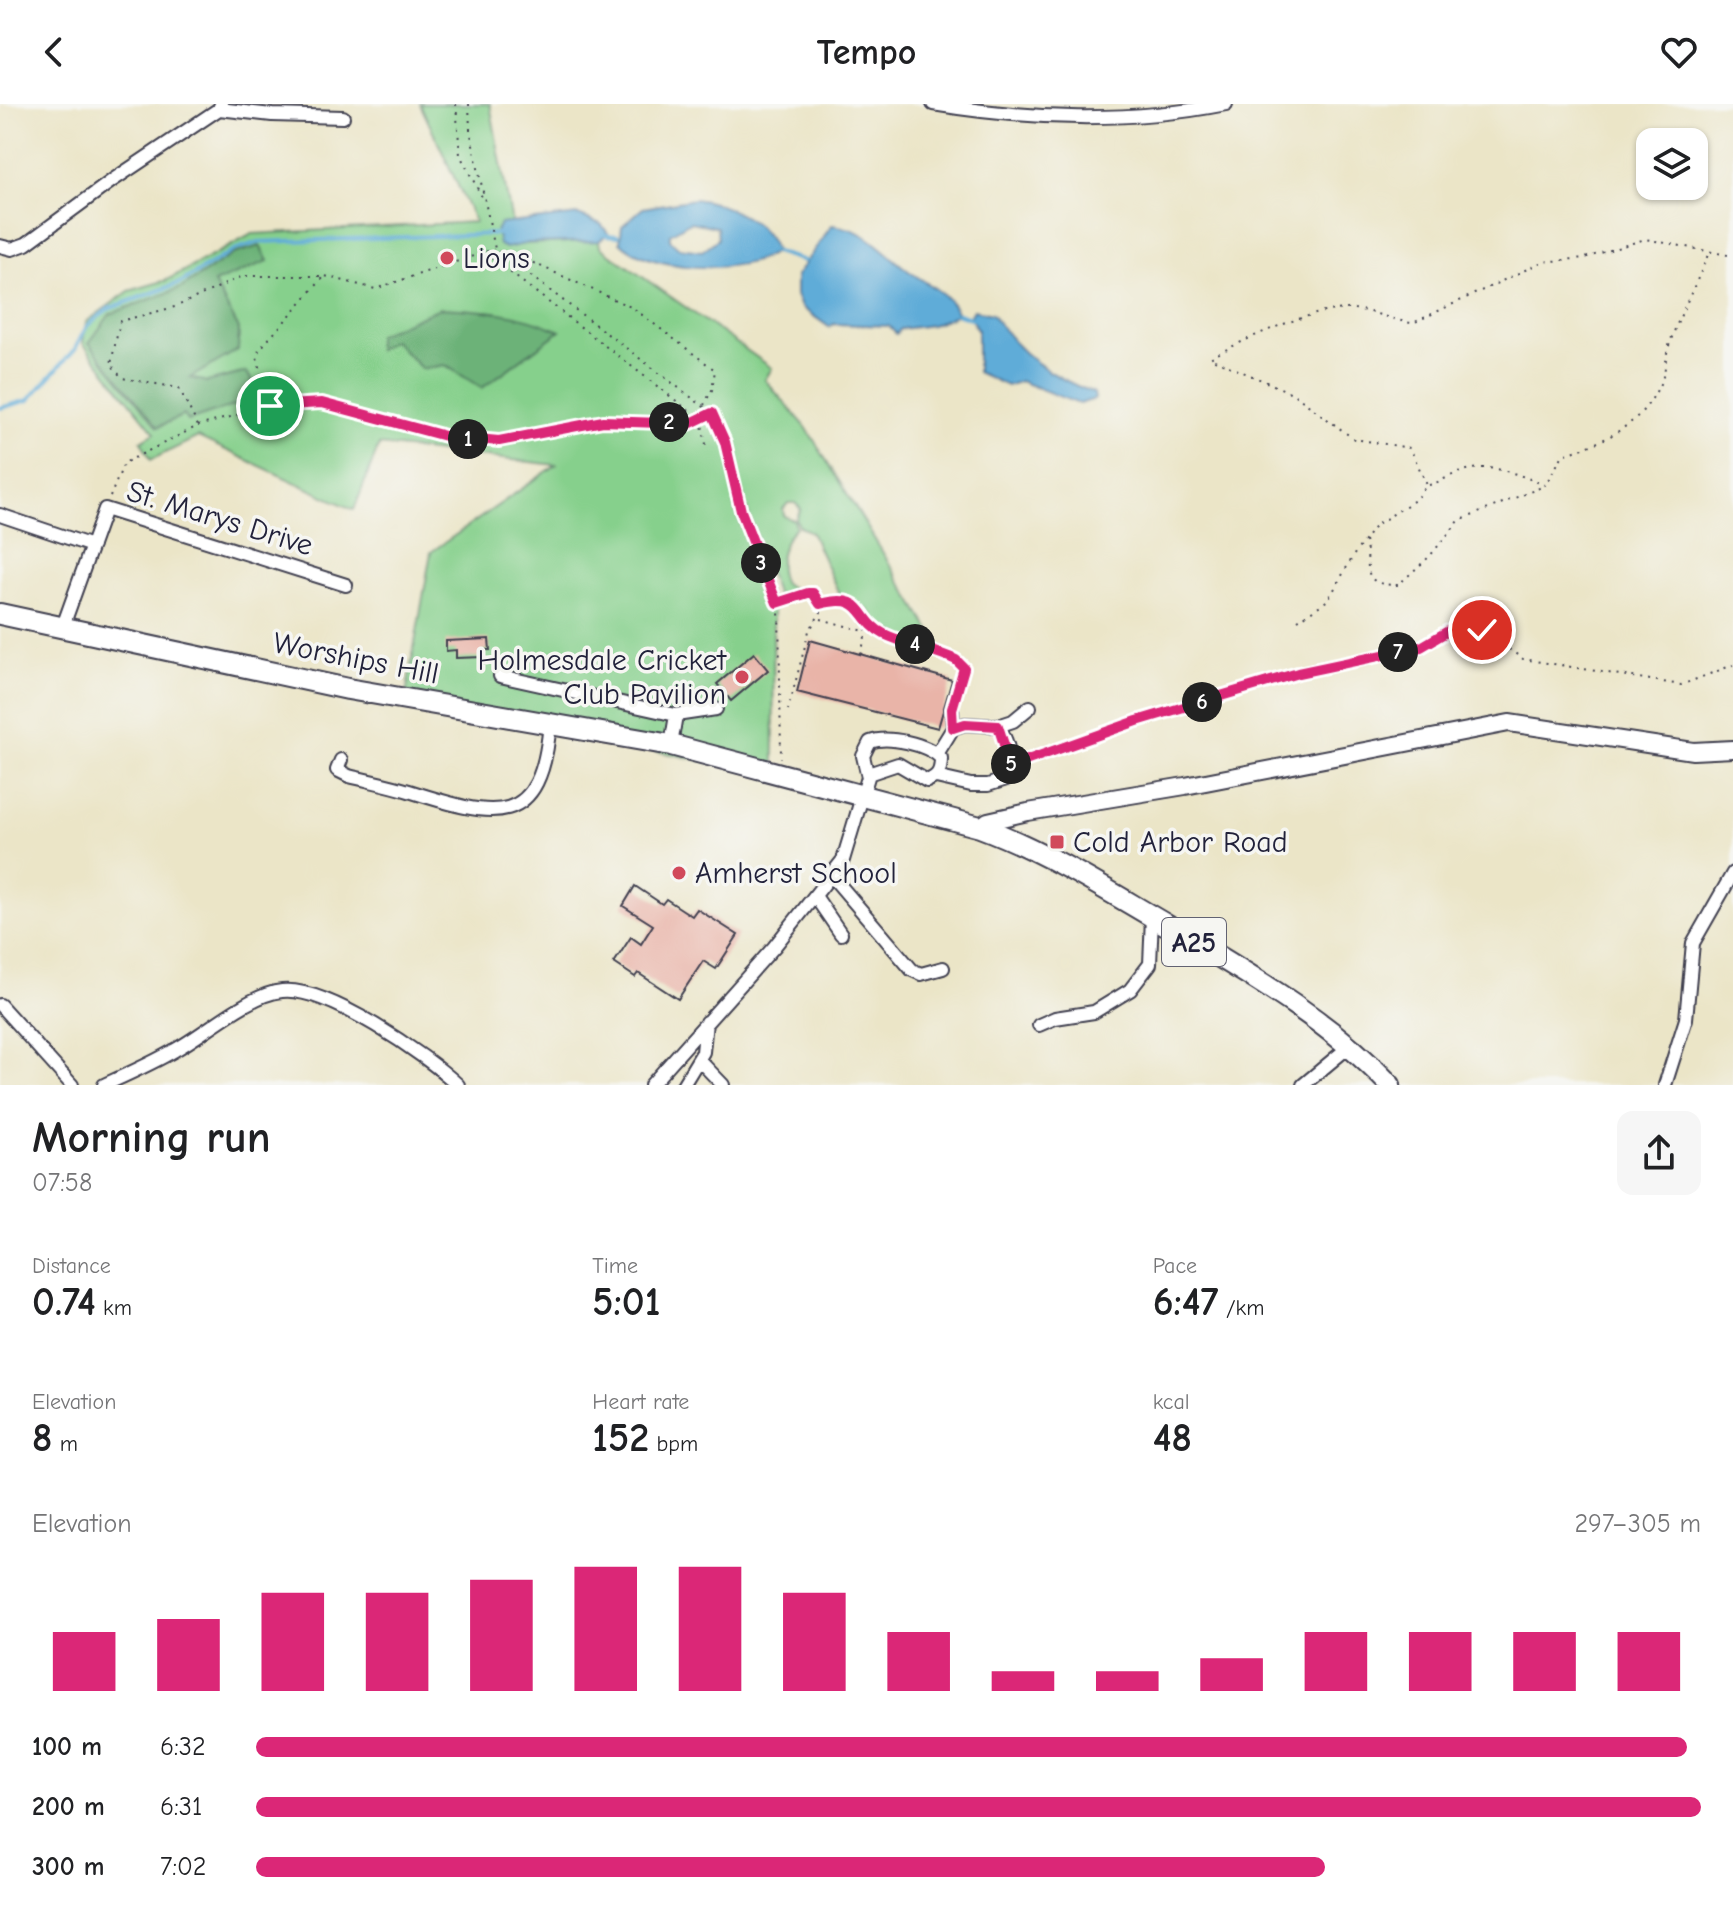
<!DOCTYPE html>
<meta charset="utf-8">
<style>
:root{--surface:#fff;--page:#f6f6f6;--text:#202124;--muted:#757577;--accent:#db2777}
body{margin:0;font-family:"Comic Neue",sans-serif;background:var(--page);color:var(--text);height:100vh;display:flex;flex-direction:column;font-size:30px;white-space:nowrap}
*{box-sizing:border-box;margin:0}
p{font-size:26px;color:var(--muted)}
.icon{flex:none;width:44px;height:44px;fill:none;stroke:currentColor;stroke-width:2;stroke-linecap:round;stroke-linejoin:round}
.map{position:relative;height:981px;overflow:hidden}
.panel{display:flex;flex-direction:column;background:var(--surface);flex:1}
.panel>*{flex:none}
.buttons{position:absolute;left:1636px;top:24px;display:grid;gap:16px}
.buttons a{display:grid;place-items:center;width:72px;height:72px;border-radius:16px;background:var(--surface);box-shadow:0 2px 6px #0004;font-size:40px}
.pin{position:absolute;display:grid;place-items:center;width:68px;height:68px;color:#fff;margin:-34px;border:4px solid #fff;border-radius:50%;box-shadow:0 2px 8px #0007}
.km{position:absolute;width:40px;height:40px;margin:-20px;border-radius:50%;background:#222;color:#fff;font-size:22px;line-height:40px;text-align:center}
.round{display:grid;place-items:center;flex:none;width:84px;height:84px;border-radius:16px;background:var(--page)}
.summary{display:flex;align-items:center;justify-content:space-between;height:136px;padding:0 32px}
h1{font-size:44px;font-weight:700;line-height:60px}
.figures{display:grid;grid-template-columns:repeat(3,1fr);gap:12px;height:136px;padding:8px 32px}
.figures div{display:grid;align-content:center}
.figures b{font-size:40px;font-weight:700}
.figures small{font-size:22px;font-weight:400}
.figures p{font-size:22px}
.chart{height:224px;padding:16px 32px}
.chart p{display:flex;justify-content:space-between}
.chart svg{width:100%;height:144px;margin-top:8px;stroke:var(--accent);stroke-width:6}
ul{padding:0 32px;list-style:none;font-size:26px}
li{display:grid;grid-template-columns:128px 96px 1fr;align-items:center;height:60px}
li i{height:20px;border-radius:10px;background:var(--accent)}
header{display:flex;justify-content:space-between;align-items:center;height:104px;padding:0 32px;background:var(--surface);font-size:36px;font-weight:700}
.map>svg:first-child{display:block}
.green{fill:#86d08c;stroke:#547964;stroke-width:2}
.forest{fill:#6cb278;stroke:#476a5a;stroke-width:2}
.water{fill:#5eacd8;stroke:#40678a;stroke-width:2;fill-rule:evenodd}
.lines{fill:none;stroke-linecap:round;stroke-linejoin:round}
.stream{stroke:#5eacd8;stroke-width:4}
.building{fill:#e9b4a8}
.minor-casing{stroke:#403f50;stroke-width:16}
.major-casing{stroke:#403f50;stroke-width:20}
.highway-casing{stroke:#403f50;stroke-width:24}
.path{stroke:#403f50;stroke-width:2;stroke-dasharray:2 6;stroke-linecap:butt}
.minor{stroke:#fff;stroke-width:12}
.major{stroke:#fff;stroke-width:16}
.highway{stroke:#fff;stroke-width:20}
.route-casing{stroke:#fff;stroke-width:16}
.route{stroke:#db2777;stroke-width:10}
.poi-dot{fill:#d1495b;stroke:#f6f6f2;stroke-width:3}
.labels{text-anchor:middle;stroke-width:7;stroke-linejoin:round;paint-order:stroke}
.shield{fill:#f6f6f2;stroke:#626272;stroke-width:2}
.shield-label{font-size:28px;font-weight:bold;fill:#22223b}
.poi-label{font-size:30px;fill:#22223b;stroke:#f6f6f2;text-anchor:start}
.street-label{font-size:30px;fill:#22223b;stroke:#f6f6f2}
</style>
<header><svg class="icon" aria-label="back" viewBox="0 0 24 24"><path d="M15 5l-7 7 7 7"/></svg>Tempo<svg class="icon" aria-label="heart" viewBox="0 0 24 24"><path d="M12 20l-8-8c-3-5 5-10 8-4 3-6 11-1 8 4z"/></svg></header>
<div class="map">
<svg width="1733" height="981" viewBox="0 0 1733 981">
<rect width="100%" height="100%" fill="#f6f6f2"/>
<filter id="ink" filterUnits="userSpaceOnUse"><feTurbulence type="fractalNoise" baseFrequency=".0125" numOctaves="2"/><feDisplacementMap in="SourceGraphic" scale="16" xChannelSelector="R" yChannelSelector="G"/><feConvolveMatrix kernelMatrix="1 2 1 2 8 2 1 2 1" color-interpolation-filters="sRGB"/></filter>
<filter id="wash" filterUnits="userSpaceOnUse"><feTurbulence type="fractalNoise" baseFrequency=".006" numOctaves="4" result="noise"/><feDisplacementMap in="SourceGraphic" scale="32" xChannelSelector="R" yChannelSelector="G"/><feGaussianBlur stdDeviation="1.8" result="paint"/><feColorMatrix in="noise" values="0 0 0 0 0 0 0 0 0 0 0 0 0 0 0 0 0 1.4 0 .05"/><feComposite in="paint" operator="in"/></filter>
<g filter="url(#wash)">
<rect width="100%" height="100%" fill="#ebe5c7"/>
<path class="green" d="M420,0H490L512,119L500,121L496,127L500,141L599,137L600,143L772,264L765,276L806,323L941,544L885,527L868,506L840,492L811,428L799,422L796,415L801,405L795,399H788L783,405L784,412L794,416L796,423C781,437 775,461 784,480L800,488L778,495L742,392L734,401L773,501L774,671L405,596L431,448L556,361L379,341L354,406L198,333L151,356L141,337L155,329L83,239L86,218L129,187L167,176L252,130L475,118Z"/>
<path class="forest" d="M260,142L268,157L214,179L239,225L238,246L190,274L207,278L247,268L260,293L188,317L184,311L158,323L89,239L110,210L181,184L233,150Z
M440,204C484,206 520,208 560,227L482,284L445,261L422,265L393,236L377,246V231Z"/>
<path class="water" d="M694,95C722,98 768,118 775,148C743,171 649,168 620,138L622,122L643,104ZM690,118L717,123L718,135L702,147L679,144L670,136V130Z
M578,111L601,120L608,129L599,137L529,139L506,144L499,141L496,127L500,120Z
M832,121C867,125 880,145 906,165C927,181 946,186 958,210L932,221L901,225L896,230L889,222L834,220L829,223L801,203L796,191V172Z
M973,206L992,210C1019,250 1049,272 1094,289L1095,295L1079,300L1020,277L1007,282L977,268V226L970,211Z"/>
<g class="lines">
<path class="stream" d="M606,131L618,132
M775,148L804,157
M958,210L973,215
M0,304L29,296L75,245L87,222L108,205L180,179L234,146L259,138L497,130"/>
</g>
<g id="blocks">
<path class="building" d="M489,535L490,546H483V553L456,554V546L446,547V537Z
M810,536L952,576L938,624L797,588Z
M754,549L768,566L731,597L717,580Z
M635,782L662,800L666,795L692,812L697,805L738,831L716,865L703,857L678,895L638,869L635,873L614,859L631,833L641,840L653,821L623,802Z"/>
</g>
</g>
<g filter="url(#ink)">
<use href="#blocks" fill-opacity="0" stroke="#403f50" stroke-width="2"/>
<g class="lines">
<g class="minor-casing">
<path id="minor" d="M933,0C1028,16 1131,19 1226,0
M219,5L272,11L343,13
M0,142L12,145L26,140L113,76L219,5L221,0
M0,411L92,442
M63,522L105,405L346,481
M500,572L676,611L716,605
M952,605L953,624
M998,622L1013,617L1030,603
M671,641L676,611
M341,656L337,666L349,672C369,677 390,681 409,687C494,714 542,728 550,617
M936,673L971,681H988L1010,674C1012,655 1008,637 998,622L965,620L953,624L937,650
M831,771L912,866L921,870L943,864
M815,792L841,830
M0,901L72,981
M1039,921L1055,914L1094,908L1130,886L1150,860L1152,813
M699,956L723,981
M104,981C128,970 153,959 175,946C205,930 249,890 282,887C327,882 426,951 458,981
M651,981L774,843L843,756L868,673L863,652L870,638C888,631 927,640 941,654C941,666 939,672 927,677L898,660L868,670
M683,981L703,948L706,918
M1303,981L1351,941
M1665,981L1686,915L1693,839L1733,769"/>
</g>
<g class="major-casing">
<path id="major" d="M980,723L988,717L1028,708L1185,682L1509,619L1693,647L1733,645"/>
</g>
<g class="highway-casing">
<path id="highway" d="M0,510L348,585L671,641L980,723C1045,747 1103,784 1163,819C1243,867 1326,913 1390,981"/>
</g>
<path class="path" d="M456,0L460,51L484,97
M469,0L470,26L495,145L712,309L725,338L741,407L779,502L781,654
M485,149L701,316L707,345
M518,161L529,157L633,204L715,266L712,286L704,301
M270,302L257,253L259,246L324,173
M198,322L270,302L322,299L445,332L499,337L603,317L689,320L711,310
M1429,381C1440,378 1452,370 1464,367C1492,358 1519,371 1545,381L1563,351C1607,337 1644,320 1662,275C1666,266 1665,255 1668,245C1678,212 1697,180 1709,148
M110,393L124,359L198,322L179,284L122,274L111,260L120,217L175,203L243,172H325L375,185L494,145
M1365,437C1372,465 1358,481 1398,481L1429,453L1459,417L1544,382
M779,499L813,489L820,498L821,508L809,527L788,606
M822,499C841,494 858,497 869,515L861,551
M821,515L864,527
M869,515L881,528L962,560L964,564L954,592
M1298,516L1328,496L1355,449L1376,421L1415,396L1427,381L1410,344L1354,335L1292,289L1210,254C1247,234 1311,204 1352,205C1372,206 1392,217 1413,219L1542,158L1585,154L1645,135L1733,152
M1024,657L1137,617L1298,569L1421,543L1448,527L1482,526L1523,555L1681,581L1733,561"/>
<use href="#minor" class="minor"/>
<use href="#major" class="major"/>
<use href="#highway" class="highway"/>
</g>
</g>
<g class="lines" filter="url(#ink)">
<g class="route-casing">
<path id="route" d="M270,302L322,299L445,332L499,337L603,317L689,320L712,309L725,338L741,407L777,499L808,489H813L820,500C867,488 855,515 884,530C907,541 933,545 956,556L964,564L952,605L953,624L965,620L998,622L1011,662L1137,617L1298,569L1421,543L1448,527L1482,526"/>
</g>
<use href="#route" class="route"/>
</g>
<g class="poi-dot">
<circle cx="447" cy="154" r="8"/>
<circle cx="742" cy="573" r="8"/>
<rect x="1049" y="730" width="16" height="16" rx="4"/>
<circle cx="679" cy="769" r="8"/>
</g>
<g class="labels">
<rect class="shield" x="1162" y="814" width="64" height="48" rx="6"/>
<g class="shield-label">
<text x="1194" y="848">A25</text>
</g>
<g class="poi-label">
<text x="463" y="164">Lions</text>
<text x="726" y="566" text-anchor="end">Holmesdale Cricket<tspan x="726" dy="34">Club Pavilion</tspan></text>
<text x="1073" y="748">Cold Arbor Road</text>
<text x="695" y="779">Amherst School</text>
</g>
<g class="street-label">
<text transform="translate(220 414) rotate(17)" y="10">St. Marys Drive</text>
<text transform="translate(356 554) rotate(11)" y="10">Worships Hill</text>
</g>
</g>
</svg>
<div class="buttons">
<a><svg class="icon" aria-label="layers" viewBox="0 0 24 24"><path d="M12 4l9 5-9 5-9-5zM3 14l9 5 9-5"/></svg></a>
</div>
<div class="pin" style="left:270px;top:302px;background:#1e9e55"><svg class="icon" aria-label="arrive" viewBox="0 0 24 24"><path d="M6 21V4h12l-3 4 3 4H6"/></svg></div>
<div class="pin" style="left:1482px;top:526px;background:#d93025"><svg class="icon" aria-label="check" viewBox="0 0 24 24"><path d="M5 12l5 5 9-10"/></svg></div>
<b class="km" style="left:468px;top:335px">1</b>
<b class="km" style="left:669px;top:318px">2</b>
<b class="km" style="left:761px;top:459px">3</b>
<b class="km" style="left:915px;top:540px">4</b>
<b class="km" style="left:1011px;top:660px">5</b>
<b class="km" style="left:1202px;top:598px">6</b>
<b class="km" style="left:1398px;top:548px">7</b>
</div>
<section class="panel">
<div class="summary"><div><h1>Morning run</h1><p>07:58</p></div><a class="round"><svg class="icon" aria-label="share" viewBox="0 0 24 24"><path d="M12 15V3M7 8l5-5 5 5M5 13v7h14v-7"/></svg></a></div>
<div class="figures">
<div><p>Distance</p><b>0.74<small> km</small></b></div>
<div><p>Time</p><b>5:01</b></div>
<div><p>Pace</p><b>6:47<small> /km</small></b></div>
</div>
<div class="figures">
<div><p>Elevation</p><b>8<small> m</small></b></div>
<div><p>Heart rate</p><b>152<small> bpm</small></b></div>
<div><p>kcal</p><b>48</b></div>
</div>
<div class="chart"><p><span>Elevation</span>297–305 m</p>
<svg viewBox="0 0 160 44" preserveAspectRatio="none"><path d="M5 44V26M15 44V22M25 44V14M35 44V14M45 44V10M55 44V6M65 44V6M75 44V14M85 44V26M95 44V38M105 44V38M115 44V34M125 44V26M135 44V26M145 44V26M155 44V26"/></svg>
</div>
<ul>
<li><b>100 m</b>6:32<i style="width:99%"></i></li>
<li><b>200 m</b>6:31<i style="width:100%"></i></li>
<li><b>300 m</b>7:02<i style="width:74%"></i></li>
</ul>
</section>
